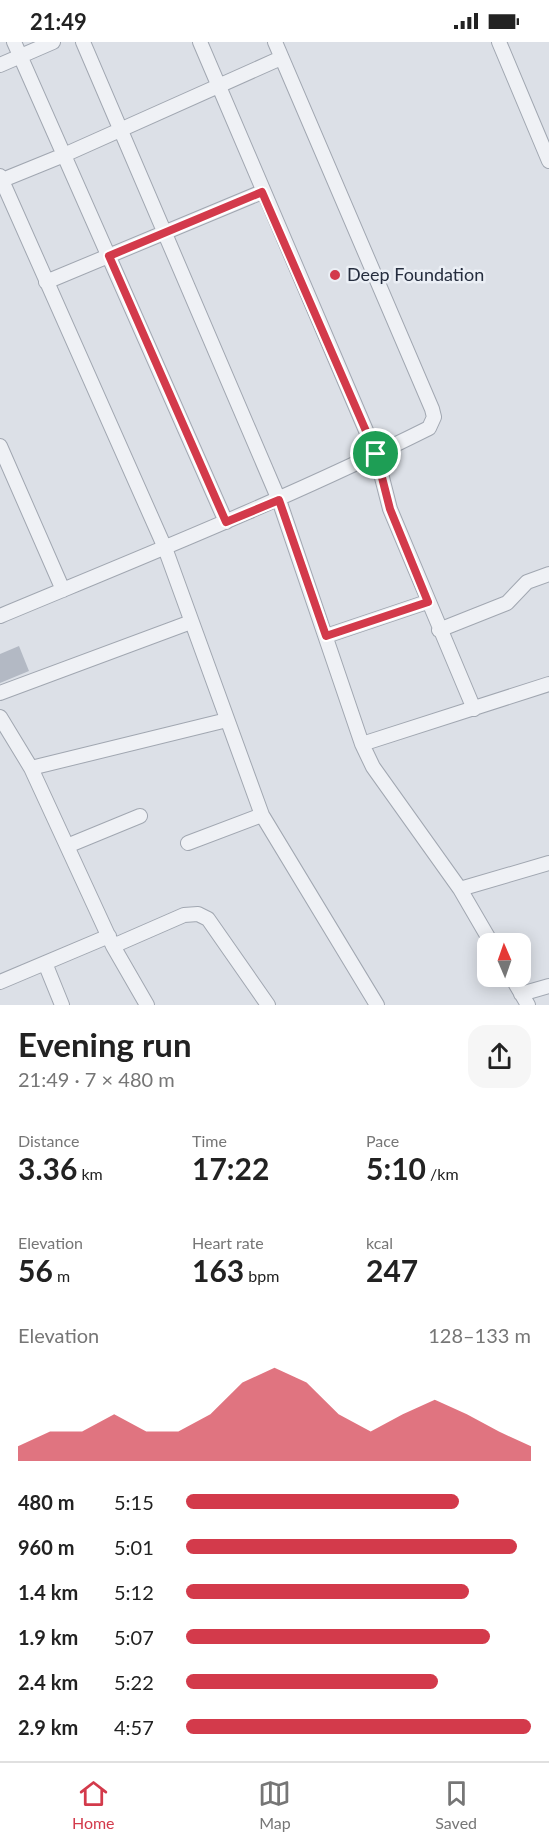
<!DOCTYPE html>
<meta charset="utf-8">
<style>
:root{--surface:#fff;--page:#f6f6f6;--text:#222;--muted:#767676;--line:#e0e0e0;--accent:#d33a4b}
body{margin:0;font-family:Lato,sans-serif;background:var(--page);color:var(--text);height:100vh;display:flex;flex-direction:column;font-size:22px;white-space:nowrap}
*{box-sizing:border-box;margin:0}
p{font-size:20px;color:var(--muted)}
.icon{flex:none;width:33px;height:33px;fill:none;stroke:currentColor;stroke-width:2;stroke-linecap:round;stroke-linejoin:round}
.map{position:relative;height:963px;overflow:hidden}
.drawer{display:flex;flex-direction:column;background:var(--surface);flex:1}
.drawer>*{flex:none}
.needle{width:39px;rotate:358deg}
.tools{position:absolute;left:477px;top:891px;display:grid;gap:12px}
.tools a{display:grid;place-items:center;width:54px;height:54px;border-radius:12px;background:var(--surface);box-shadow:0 3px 15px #0003;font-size:30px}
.pin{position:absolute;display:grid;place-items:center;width:51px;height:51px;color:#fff;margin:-26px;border:3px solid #fff;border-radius:50%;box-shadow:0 2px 6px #0007}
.round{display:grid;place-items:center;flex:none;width:63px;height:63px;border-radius:18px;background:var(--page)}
.overview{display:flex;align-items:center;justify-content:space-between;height:102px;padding:0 18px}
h1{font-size:33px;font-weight:700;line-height:45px}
.metrics{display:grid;grid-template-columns:repeat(3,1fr);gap:9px;height:102px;padding:6px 18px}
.metrics div{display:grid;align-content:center}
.metrics b{font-size:30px;font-weight:700}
.metrics small{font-size:16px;font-weight:400}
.metrics p{font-size:16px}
.chart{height:168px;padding:12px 18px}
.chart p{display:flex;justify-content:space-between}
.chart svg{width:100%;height:108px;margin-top:6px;fill:var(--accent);opacity:.7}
ul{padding:0 18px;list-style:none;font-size:20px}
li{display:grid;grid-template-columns:96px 72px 1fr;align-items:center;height:45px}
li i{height:15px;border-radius:8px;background:var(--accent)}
.status{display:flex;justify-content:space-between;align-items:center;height:42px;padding:0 30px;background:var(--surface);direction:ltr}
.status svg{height:16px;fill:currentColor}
.dock{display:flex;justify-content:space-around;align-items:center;height:84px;border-top:2px solid var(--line);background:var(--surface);font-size:16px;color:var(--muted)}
.dock a{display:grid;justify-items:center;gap:3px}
.dock .selected{color:var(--accent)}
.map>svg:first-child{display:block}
.building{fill:#b3b9c4}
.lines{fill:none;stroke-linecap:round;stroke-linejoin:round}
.street-casing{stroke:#a1a7b1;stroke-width:16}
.street{stroke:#eff1f5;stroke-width:14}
.route-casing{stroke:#fff;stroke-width:12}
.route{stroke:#d33a4b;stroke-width:8}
.poi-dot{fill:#d33a4b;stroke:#ebeff5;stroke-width:2}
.labels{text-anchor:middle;stroke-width:5;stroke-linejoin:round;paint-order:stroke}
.poi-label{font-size:18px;fill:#252d3e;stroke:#ebeff5;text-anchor:start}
</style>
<div class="status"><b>21:49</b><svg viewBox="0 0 49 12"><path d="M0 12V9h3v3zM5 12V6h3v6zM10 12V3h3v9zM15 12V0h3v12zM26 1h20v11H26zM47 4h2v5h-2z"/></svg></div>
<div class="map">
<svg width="549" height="963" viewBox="0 0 549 963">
<rect width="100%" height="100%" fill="#dce0e7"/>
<path class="building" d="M19,604L29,629L0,641V612Z"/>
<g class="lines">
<g class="street-casing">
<path id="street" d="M14,0L226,480
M83,0L279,458L362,702L373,725L460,847L492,902
M200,0L376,412L390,467L474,667
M499,0L549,119
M0,23L53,0
M0,134L165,506L262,773L377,963
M0,139L64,113L281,16
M46,240L262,150
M0,404L63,548
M0,574C144,514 289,456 429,386L434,375L432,367L275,0
M439,588L507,561L527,540L549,532
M326,594L427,560
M0,651L191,580
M0,675L31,726L113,904L147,963
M362,702L549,642
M31,726L227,678
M188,801L262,773
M67,804L140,774
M460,847L549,821
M113,904L184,873L198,872L208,877L268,963
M45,921L62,963
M511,934L528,963
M0,940L109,894
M521,952L549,944"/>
</g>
<use href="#street" class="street"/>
</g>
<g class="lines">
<g class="route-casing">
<path id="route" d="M262,150L376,412L390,467L428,560L326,594L279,458L226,480L109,214Z"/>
</g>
<use href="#route" class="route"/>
</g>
<circle class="poi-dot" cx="335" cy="233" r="6"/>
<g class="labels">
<g class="poi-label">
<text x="347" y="239">Deep Foundation</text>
</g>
</g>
</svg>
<div class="tools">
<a><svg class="needle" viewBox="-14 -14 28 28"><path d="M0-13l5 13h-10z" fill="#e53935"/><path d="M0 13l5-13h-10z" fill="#767676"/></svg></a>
</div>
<div class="pin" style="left:376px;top:412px;background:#1e9e55"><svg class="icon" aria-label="arrive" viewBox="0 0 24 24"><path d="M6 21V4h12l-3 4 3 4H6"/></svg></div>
</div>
<section class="drawer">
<div class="overview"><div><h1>Evening run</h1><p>21:49 · 7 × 480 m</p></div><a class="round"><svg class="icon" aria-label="share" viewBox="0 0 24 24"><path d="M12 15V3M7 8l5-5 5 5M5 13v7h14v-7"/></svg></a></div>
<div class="metrics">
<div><p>Distance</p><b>3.36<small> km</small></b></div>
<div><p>Time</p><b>17:22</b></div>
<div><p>Pace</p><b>5:10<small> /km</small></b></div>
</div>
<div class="metrics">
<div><p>Elevation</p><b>56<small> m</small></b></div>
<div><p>Heart rate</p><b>163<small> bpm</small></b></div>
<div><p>kcal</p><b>247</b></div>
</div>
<div class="chart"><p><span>Elevation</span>128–133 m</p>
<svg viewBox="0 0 160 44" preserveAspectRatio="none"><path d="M0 44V38L10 32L20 32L30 25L40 32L50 32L60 25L70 12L80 6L90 12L100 25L110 32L120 25L130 19L140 25L150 32L160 38V44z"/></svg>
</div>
<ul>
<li><b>480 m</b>5:15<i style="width:79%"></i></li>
<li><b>960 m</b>5:01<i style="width:96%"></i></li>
<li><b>1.4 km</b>5:12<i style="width:82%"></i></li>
<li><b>1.9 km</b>5:07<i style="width:88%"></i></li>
<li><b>2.4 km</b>5:22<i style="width:73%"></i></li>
<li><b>2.9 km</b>4:57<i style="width:100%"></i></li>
</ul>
</section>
<nav class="dock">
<a class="selected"><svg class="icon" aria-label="home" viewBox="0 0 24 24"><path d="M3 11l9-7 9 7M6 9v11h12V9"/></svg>Home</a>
<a><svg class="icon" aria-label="map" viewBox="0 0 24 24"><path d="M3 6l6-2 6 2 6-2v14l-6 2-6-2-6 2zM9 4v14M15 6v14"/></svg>Map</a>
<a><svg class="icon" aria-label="saved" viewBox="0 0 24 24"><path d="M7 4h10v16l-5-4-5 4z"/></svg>Saved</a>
</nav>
